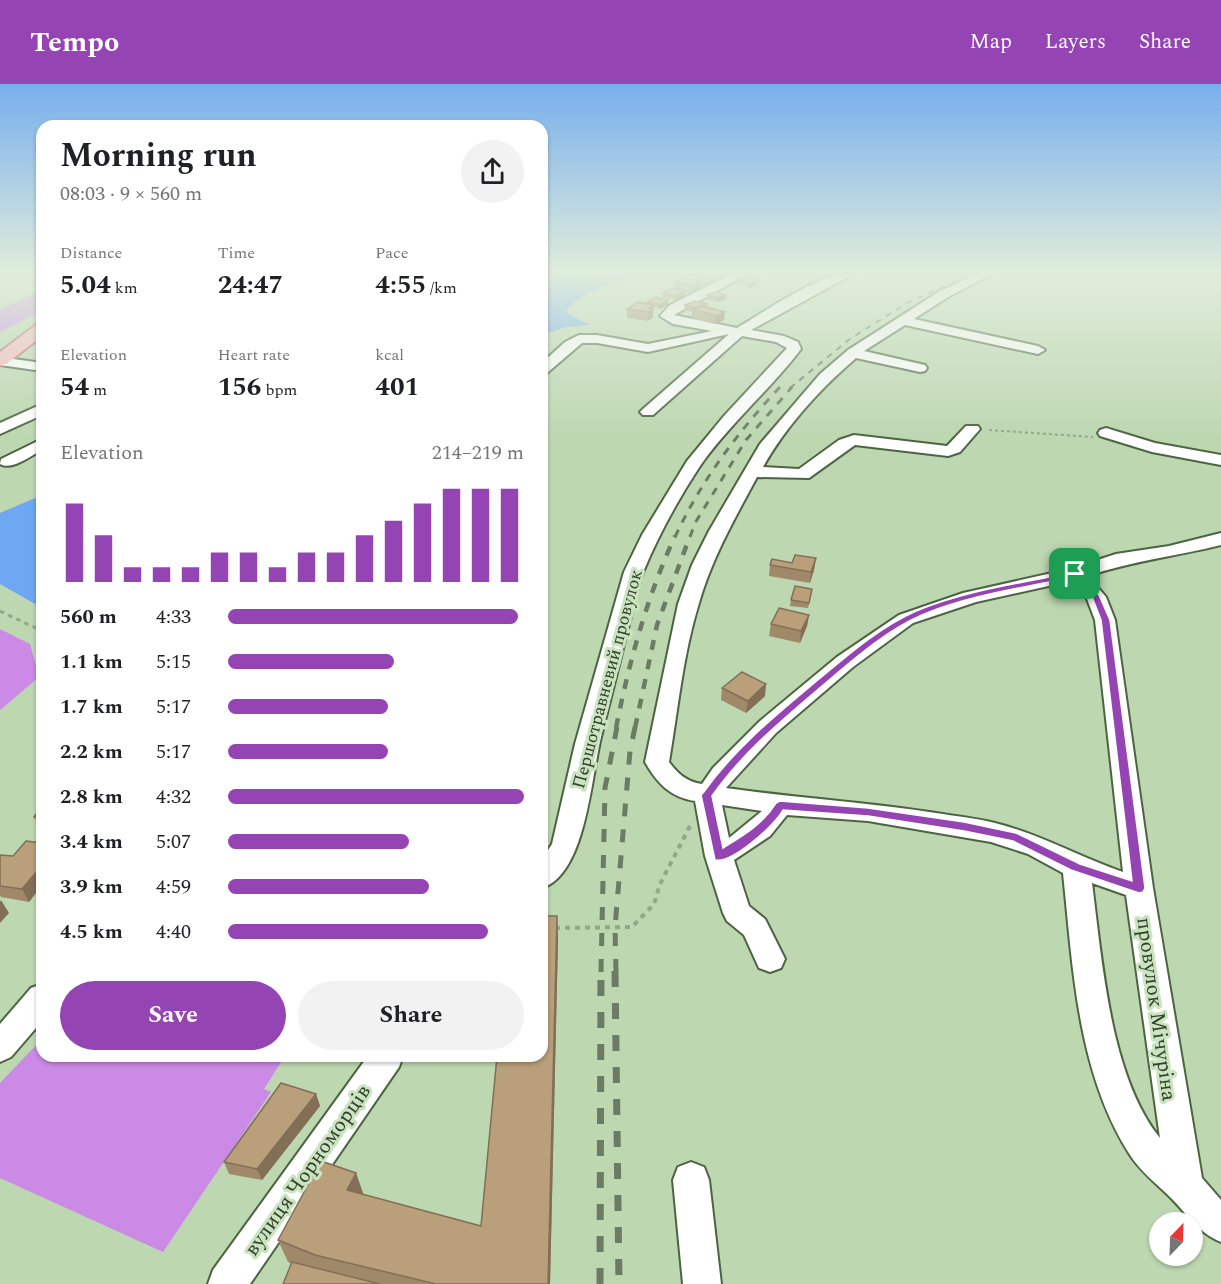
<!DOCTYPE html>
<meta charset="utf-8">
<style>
:root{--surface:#fff;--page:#f2f2f2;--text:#202124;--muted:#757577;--accent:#9544b3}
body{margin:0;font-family:Spectral,serif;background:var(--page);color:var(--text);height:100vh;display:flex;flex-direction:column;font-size:22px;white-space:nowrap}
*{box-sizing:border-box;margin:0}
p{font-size:20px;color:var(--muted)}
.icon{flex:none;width:33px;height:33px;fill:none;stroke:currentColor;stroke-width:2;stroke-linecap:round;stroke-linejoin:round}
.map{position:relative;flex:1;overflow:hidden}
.drawer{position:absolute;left:36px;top:36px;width:512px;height:942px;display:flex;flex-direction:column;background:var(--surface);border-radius:18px;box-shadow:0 2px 4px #0004}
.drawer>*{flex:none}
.needle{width:39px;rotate:23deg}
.tools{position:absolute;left:1149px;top:1128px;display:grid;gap:12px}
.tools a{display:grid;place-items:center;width:54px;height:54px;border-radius:50%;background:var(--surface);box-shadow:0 2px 4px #0004;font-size:30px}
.pin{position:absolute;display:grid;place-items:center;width:51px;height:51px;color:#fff;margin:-26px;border-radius:12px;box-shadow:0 3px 9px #0006}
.round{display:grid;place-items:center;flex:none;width:63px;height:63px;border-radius:32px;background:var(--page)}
.overview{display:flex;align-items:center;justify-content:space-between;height:102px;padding:0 24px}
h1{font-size:33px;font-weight:700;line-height:45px}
.metrics{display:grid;grid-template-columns:repeat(3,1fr);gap:9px;height:102px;padding:6px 24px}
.metrics div{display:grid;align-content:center}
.metrics b{font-size:26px;font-weight:700}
.metrics small{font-size:16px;font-weight:400}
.metrics p{font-size:16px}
.chart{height:168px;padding:12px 24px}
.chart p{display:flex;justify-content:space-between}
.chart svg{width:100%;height:108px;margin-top:6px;stroke:var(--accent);stroke-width:6}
.cta{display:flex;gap:12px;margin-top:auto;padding:12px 24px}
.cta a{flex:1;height:69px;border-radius:36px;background:var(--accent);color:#fff;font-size:24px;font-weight:700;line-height:69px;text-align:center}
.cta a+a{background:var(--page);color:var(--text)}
ul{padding:0 24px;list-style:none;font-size:20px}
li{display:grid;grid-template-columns:96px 72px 1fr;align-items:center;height:45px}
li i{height:15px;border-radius:8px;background:var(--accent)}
header{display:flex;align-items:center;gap:36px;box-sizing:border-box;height:84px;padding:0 30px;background:var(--accent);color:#fff}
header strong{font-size:28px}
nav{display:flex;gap:33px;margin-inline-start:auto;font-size:21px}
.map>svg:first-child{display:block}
.green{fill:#cb8ae5}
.water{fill:#6ea7f2}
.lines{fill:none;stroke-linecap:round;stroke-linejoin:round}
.minor-casing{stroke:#4d6442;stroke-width:4}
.major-casing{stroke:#b37171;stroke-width:4}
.path-far2{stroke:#92a788;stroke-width:2;stroke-dasharray:3 3;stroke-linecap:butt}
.path-far1{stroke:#92a788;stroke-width:3;stroke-dasharray:4.5 4.5;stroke-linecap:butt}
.path{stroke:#92a788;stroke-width:4;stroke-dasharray:5 5;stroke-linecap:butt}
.minor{fill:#fff;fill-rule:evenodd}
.major{fill:#fabbbf;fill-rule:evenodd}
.rail-far4{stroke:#6b7c63;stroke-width:2;stroke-dasharray:6 6;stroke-linecap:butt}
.rail-far3{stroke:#6b7c63;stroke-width:3;stroke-dasharray:8 8;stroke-linecap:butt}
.rail-far2{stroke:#6b7c63;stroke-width:4.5;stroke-dasharray:10 10;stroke-linecap:butt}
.rail-far1{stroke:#6b7c63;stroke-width:5;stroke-dasharray:13 13;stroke-linecap:butt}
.rail{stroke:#6b7c63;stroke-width:7;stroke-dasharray:16 16;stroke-linecap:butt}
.wall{fill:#9f8969}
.shaded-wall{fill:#826f55}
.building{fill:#b99f7a;stroke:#826f55;stroke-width:1.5}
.route{fill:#9544b3;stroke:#fff;stroke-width:1.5;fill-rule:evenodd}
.labels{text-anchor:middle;stroke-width:6;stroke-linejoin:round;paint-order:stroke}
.street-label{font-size:18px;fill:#343e2f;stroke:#c9e4be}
.near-street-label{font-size:21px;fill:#343e2f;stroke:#c9e4be}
</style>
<header>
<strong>Tempo</strong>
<nav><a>Map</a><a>Layers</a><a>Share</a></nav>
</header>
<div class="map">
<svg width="1221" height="1200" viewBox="0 0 1221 1200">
<rect width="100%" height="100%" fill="#bdd7b1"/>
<path class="green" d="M42,206V227L0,248V226Z
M0,545L30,560L39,593L0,626Z
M42,955V972H285L264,1005L271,1008L163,1168L0,1094V999Z"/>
<path class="water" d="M542,187H641L590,208L568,223L567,229L589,241L566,243L542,251Z
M42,411V524L0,500V429Z"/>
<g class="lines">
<g class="minor-casing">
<path id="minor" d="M738,187H753L674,231L737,244C769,225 822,187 859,187L751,246L784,252L798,258L801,265C770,306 730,339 700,382C679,414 659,450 644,486C636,507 632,530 626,552C618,586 609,620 601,653C591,693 586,790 542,804V775L552,760L575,660L624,488L642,451L687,377L724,332L787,264L776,258L742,252L653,331H643L640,328L643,325L729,250L648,268L597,259H582L547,289L542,290V279L565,258L579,251H597L648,260L712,247L673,240L660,232L670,221Z
M983,187H998L948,213L914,235L1038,262L1045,266L1038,270L905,241L864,267L925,281L927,284L925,287L920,288L856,274C820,305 786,342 763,383L799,385L839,356L854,351L947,362L966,342H978L980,345L960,368L948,372L855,361L809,394L757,393C735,434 712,474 699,519C683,570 678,625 669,678C678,690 687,698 702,700L713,684L760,637L837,573L899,531L963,509L1070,485L1116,470L1169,462L1221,449V461C1177,472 1131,477 1088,492L1106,513L1115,536L1153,804L1202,1094L1221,1116V1158C1196,1147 1189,1132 1171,1114C1157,1100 1141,1088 1130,1071C1077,988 1073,884 1063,789L1028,770L991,758L868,737L787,731L770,752L734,776L749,822L765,835L785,875L781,884L770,888L759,884L744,851L727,837L723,829L705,772L695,717C670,713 657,699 645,678L678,520L692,481L709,447L760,360L820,290L848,266L940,207ZM1071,497L1087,515L1095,536L1123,788C1079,773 1040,750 995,739C976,734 955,732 936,729C866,718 796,714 726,704L776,649L853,583L913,539L976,518ZM722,721L762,727L729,754ZM1092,799L1126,811L1160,1054C1110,993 1102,876 1092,799Z
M0,273L42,279V287L0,281Z
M42,320V331L0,350V339Z
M1106,344L1155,359L1221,371V381L1152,368L1100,352L1098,349L1100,346Z
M42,355V366C30,372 12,387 0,380L1,375Z
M42,900V937L11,973L0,978V940L31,904Z
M368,972H403L399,983L250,1200H208L213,1186Z
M691,1078L704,1083L709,1096L721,1200H683L673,1096L678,1083Z"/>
</g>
<g class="major-casing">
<path id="major" d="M42,239V252L6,280L0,281V268L36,241Z"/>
</g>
<path class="path-far2" d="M989,346L1093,353"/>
<path class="path-far1" d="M0,527L42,547"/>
<path class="path" d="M555,844L632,843L654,820L660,800L690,742"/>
<use href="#minor" class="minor"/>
<use href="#major" class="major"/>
<path class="rail-far4" d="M790,304L851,254L909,218L979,187"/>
<path class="rail-far3" d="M675,453C701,397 737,349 780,303
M690,453L695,439L746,356L792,303"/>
<path class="rail-far2" d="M616,644C629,578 647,513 675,452
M635,644L657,541L690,452"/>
<path class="rail-far1" d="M601,888L605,704L617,643
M616,888L615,843L630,667L635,643"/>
<path class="rail" d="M615,887L619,1200
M600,1200L601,887"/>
</g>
<path class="wall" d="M707,187H729V191L722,194L706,190Z
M758,187H779V189L772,193L758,190Z
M713,194V199L707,202L701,201V204L692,209L685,208V212L675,216L662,213V209L674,205L675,197L694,195Z
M737,196H759V200L750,204L737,200Z
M707,211H726V215L718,218L706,215Z
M668,216V221L659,225L653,223V233L648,237L627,234V225L647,220V218Z
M707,220V223L724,236L715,240L692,234V228L684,226L685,221Z
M816,474L814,486L810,499L769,492L770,481L792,479Z
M811,511L808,524L790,522L791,516Z
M809,531L807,542L800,559L769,552L771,540Z
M722,604L765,612L746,629L721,616Z
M42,722V745H40L34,733Z
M42,759V801L29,818L1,813L0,811V771L13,772Z
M557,832L558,856L550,1200H283L292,1180L288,1178L278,1156L356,1089L363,1110L481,1142Z
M316,1010L320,1022L262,1096L229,1090L224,1078Z"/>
<path class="shaded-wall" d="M728,187H729V191L722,194V190Z
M776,187H779V189L772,193V189Z
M713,194V199L707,202V198Z
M701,196V204L692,209V201Z
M759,196V200L750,204V200Z
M685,208V212L675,216V212Z
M726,211V215L718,218L719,214Z
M668,216V221L659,225L660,221Z
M653,221V233L648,237L649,224Z
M725,228L724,236L715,240L716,232Z
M816,474L814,486L810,499L811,488Z
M809,531L807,542L800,559L801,547Z
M766,600L765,612L746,629L748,617Z
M42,781V801L29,818L22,805Z
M1,816L9,829L0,839V818Z
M557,832L558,856L550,1200H548Z
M316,1010L320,1022L262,1096L257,1085Z
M356,1089L364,1112L347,1106Z"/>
<path class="building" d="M711,187H728L722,190Z
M762,187H776L772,189Z
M701,192L713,194L707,198L694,195Z
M747,193L759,196L750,200L737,196Z
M681,194L701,196L692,201L675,197Z
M673,204L685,208L675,212L662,209Z
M714,208L726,211L719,214L707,211Z
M656,213L668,216L660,221L647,218Z
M695,217L707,220L695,224L685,221Z
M638,218L653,221L649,224L653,225L648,228L627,225Z
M698,223H707L725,228L716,232L693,225Z
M795,471L816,474L811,488L770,481L772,475L792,479Z
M795,502L812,505L809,519L791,516Z
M779,524L809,531L801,547L771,540Z
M742,588L766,600L748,617L722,604Z
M42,722V734L34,733Z
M26,757L42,759V770L39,773L42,774V781L22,805L0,802V771L13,772Z
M542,832H557L548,1200H436L315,1171L278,1156L321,1077L356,1089L347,1106L481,1142L497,972H542Z
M281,999L316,1010L257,1085L224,1078Z
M292,1178L380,1200H283Z"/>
<linearGradient id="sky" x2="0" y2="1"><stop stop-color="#77afec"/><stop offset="0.53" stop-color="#e1eddc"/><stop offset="1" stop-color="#e1eddc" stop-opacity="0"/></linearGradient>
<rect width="1221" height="355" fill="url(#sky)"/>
<path class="route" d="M1075,488L1099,511L1110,536L1145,804L1143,808L1139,809L1071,786L1013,757L964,747L868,732L783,726C775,741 732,780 715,776L701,711L703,709C735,664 777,630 819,595C849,570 880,543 916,527C966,506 1022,499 1075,488ZM1073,493L1092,513L1101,536L1132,797L1080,780L1016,749L964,738L868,724L780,717L776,719C763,740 744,751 723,764L712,712C742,669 782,636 822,602C853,576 885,547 922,531C969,511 1023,504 1073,493Z"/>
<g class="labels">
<g class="street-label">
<text transform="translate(607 595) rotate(-75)" y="6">Першотравневий провулок</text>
</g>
<g class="near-street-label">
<text transform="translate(1157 925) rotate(82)" y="7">провулок Мічуріна</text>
<text transform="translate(307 1086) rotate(-55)" y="7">вулиця Чорноморців</text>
</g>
</g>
</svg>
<div class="tools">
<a><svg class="needle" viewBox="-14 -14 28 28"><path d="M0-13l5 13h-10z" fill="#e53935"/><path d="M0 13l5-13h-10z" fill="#757577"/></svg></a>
</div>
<div class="pin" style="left:1075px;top:490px;background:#1e9e55"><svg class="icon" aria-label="arrive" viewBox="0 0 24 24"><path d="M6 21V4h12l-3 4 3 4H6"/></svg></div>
<section class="drawer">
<div class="overview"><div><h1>Morning run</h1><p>08:03 · 9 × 560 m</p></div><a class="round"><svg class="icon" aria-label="share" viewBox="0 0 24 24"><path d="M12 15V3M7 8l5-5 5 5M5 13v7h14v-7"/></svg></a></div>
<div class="metrics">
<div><p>Distance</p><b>5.04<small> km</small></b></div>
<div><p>Time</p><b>24:47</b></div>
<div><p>Pace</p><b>4:55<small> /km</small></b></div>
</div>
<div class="metrics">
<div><p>Elevation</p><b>54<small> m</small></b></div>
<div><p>Heart rate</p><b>156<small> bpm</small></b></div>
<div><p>kcal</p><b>401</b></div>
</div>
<div class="chart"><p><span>Elevation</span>214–219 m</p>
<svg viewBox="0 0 160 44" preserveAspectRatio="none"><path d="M5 44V12M15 44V25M25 44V38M35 44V38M45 44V38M55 44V32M65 44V32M75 44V38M85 44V32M95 44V32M105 44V25M115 44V19M125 44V12M135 44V6M145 44V6M155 44V6"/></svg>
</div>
<ul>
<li><b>560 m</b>4:33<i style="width:98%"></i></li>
<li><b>1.1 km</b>5:15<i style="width:56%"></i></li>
<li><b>1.7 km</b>5:17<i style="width:54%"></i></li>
<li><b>2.2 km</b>5:17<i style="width:54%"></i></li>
<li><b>2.8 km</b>4:32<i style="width:100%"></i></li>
<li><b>3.4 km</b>5:07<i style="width:61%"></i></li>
<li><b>3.9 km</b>4:59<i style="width:68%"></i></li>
<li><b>4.5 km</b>4:40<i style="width:88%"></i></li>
</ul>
<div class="cta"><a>Save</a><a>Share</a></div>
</section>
</div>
